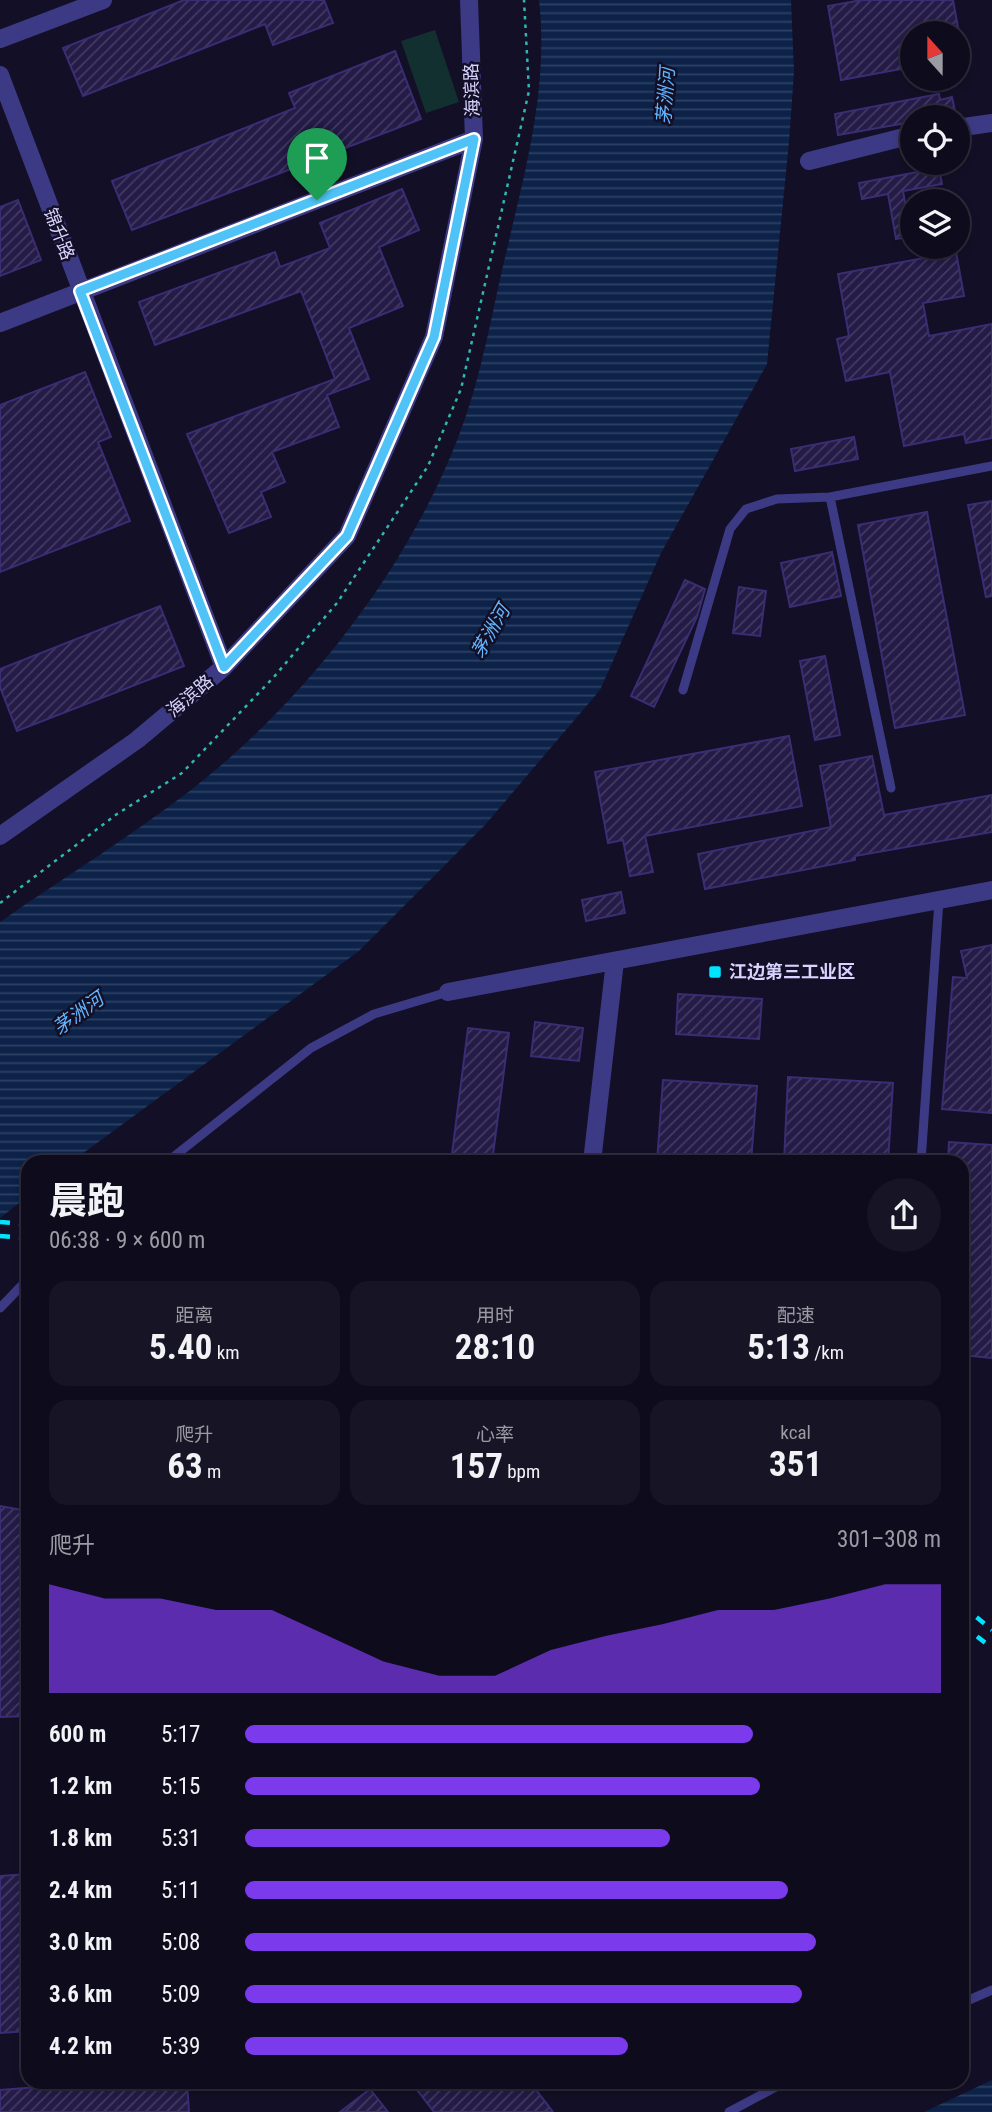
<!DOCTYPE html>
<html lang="zh">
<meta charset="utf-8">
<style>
:root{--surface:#0e0b1c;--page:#171425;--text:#f1f3f6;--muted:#9b9ba3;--line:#2e2b3b;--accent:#7c3aed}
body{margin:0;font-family:"Roboto Condensed","Noto Sans SC",sans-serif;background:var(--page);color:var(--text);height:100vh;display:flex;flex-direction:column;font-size:26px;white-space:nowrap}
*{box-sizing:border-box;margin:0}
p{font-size:23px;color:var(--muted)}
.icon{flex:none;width:38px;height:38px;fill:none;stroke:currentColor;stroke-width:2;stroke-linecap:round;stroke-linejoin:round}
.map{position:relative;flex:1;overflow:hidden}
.side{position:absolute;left:21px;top:1155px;width:948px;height:934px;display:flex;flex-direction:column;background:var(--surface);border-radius:21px;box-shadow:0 4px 10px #0003,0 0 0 2px var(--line)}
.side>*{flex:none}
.needle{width:46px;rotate:339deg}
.tools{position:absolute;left:900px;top:21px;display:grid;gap:14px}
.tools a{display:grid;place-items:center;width:70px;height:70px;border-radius:50%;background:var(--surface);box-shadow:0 4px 10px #0003,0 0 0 2px var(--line);font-size:35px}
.pin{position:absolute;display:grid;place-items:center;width:60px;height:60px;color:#fff;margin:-72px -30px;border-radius:50% 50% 50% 0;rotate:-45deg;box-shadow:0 0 7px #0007}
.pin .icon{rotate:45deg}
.round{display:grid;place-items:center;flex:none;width:74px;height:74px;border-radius:37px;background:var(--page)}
.headline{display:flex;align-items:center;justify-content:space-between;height:119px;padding:0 28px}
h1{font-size:38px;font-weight:700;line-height:52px}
.figures{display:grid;grid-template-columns:repeat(3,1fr);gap:10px;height:119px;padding:7px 28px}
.figures div{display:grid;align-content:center;border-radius:18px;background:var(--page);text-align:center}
.figures b{font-size:35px;font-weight:700}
.figures small{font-size:19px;font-weight:400}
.figures p{font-size:19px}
.chart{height:196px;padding:14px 28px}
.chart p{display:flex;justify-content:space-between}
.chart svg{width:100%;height:126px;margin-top:7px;fill:var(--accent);opacity:.7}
ul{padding:0 28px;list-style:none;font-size:23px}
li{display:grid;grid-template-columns:112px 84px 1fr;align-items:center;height:52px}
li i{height:18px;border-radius:9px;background:var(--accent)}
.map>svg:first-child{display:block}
.pitch{fill:#12302f}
.water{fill:url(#water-rules)}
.building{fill:url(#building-hatch);stroke:#3b2d73;stroke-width:2}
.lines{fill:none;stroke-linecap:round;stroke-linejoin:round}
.path{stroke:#2fb8b0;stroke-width:2.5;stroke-dasharray:3.5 5;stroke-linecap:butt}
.service{stroke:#3d3a85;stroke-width:9}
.minor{stroke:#3d3a85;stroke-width:18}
.rail{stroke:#00e5ff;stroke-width:4.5;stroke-dasharray:10 9;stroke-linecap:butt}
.route-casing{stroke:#fff;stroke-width:14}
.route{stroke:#4fc3f7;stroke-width:9}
.poi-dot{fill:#00e5ff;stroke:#130f26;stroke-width:2.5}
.labels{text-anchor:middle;stroke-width:5;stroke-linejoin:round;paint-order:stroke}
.street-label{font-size:18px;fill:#d9d4ff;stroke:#130f26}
.poi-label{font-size:18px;font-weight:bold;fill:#d9d4ff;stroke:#130f26;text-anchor:start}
.water-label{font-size:19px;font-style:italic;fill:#62b6ff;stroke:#130f26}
</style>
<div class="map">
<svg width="992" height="2112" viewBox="0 0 992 2112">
<defs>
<pattern id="water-rules" width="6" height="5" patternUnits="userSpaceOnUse" patternTransform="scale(1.75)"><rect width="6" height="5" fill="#0c2248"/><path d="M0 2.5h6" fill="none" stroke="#2f4163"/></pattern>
<pattern id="building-hatch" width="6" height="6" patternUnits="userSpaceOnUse" patternTransform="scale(1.75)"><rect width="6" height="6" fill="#241b47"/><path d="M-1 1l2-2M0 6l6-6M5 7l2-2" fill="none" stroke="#433b63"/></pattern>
</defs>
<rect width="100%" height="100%" fill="#130f26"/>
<path class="pitch" d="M435,30L459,102L426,113L401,41Z"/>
<path class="water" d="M539,0H791L794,72L789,142L767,364L661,553L600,690L485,825L359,951L71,1162H28V1196L0,1218V922C63,878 130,837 191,790C312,696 426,547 471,400C485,355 493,308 504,262C524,175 549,90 539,0Z
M992,2080V2112H924Z"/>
<path class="building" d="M184,0H324L333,23L273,45L265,24L83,96L63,48Z
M862,0H953L959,33H912V67L841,80L828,6Z
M395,51L421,119L132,230L112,181L295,108L289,93Z
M939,94L940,100L952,97L955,111L941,114L942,117H912V122L838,135L835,114Z
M939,168L942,184L903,191L911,237L896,239L888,194L862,199L859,183Z
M402,189L419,230L379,247L403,306L349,328L369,379L327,395L339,427L272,452L285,482L261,492L271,517L229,533L187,434L335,379L301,291L155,345L139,302L275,252L280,267L330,248L320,223Z
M18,200L41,260L0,276V207Z
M956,252L964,296L923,303L929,336L992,324V438L966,443L964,434L904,446L890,372L846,381L837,339L849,336L838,274Z
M85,372L111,437L98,442L130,521L0,572V405Z
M854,437L858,459L795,471L791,449Z
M992,501V596L986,597L968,505Z
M927,512L965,715L895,728L858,525Z
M832,552L841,596L790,607L781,563Z
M685,580L705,589L697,617L654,707L631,696Z
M739,587L766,591L760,636L733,633Z
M160,606L184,666L17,731L0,687V669Z
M825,656L840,735L815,740L800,661Z
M789,736L802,806L645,836L653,872L630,876L623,840L608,843L595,772Z
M872,756L884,815L992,795V832L855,856V860L705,889L698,854L831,827L820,766Z
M621,892L625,913L586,921L582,900Z
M992,945V1113L942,1109L953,977L967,978L961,951Z
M678,994L762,999L759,1039L676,1034Z
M535,1022L583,1028L579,1061L531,1056Z
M468,1028L509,1033L492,1162H451Z
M788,1077L893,1083L888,1162H784Z
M663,1080L757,1086L751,1162H657Z
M949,1142L992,1145V1358L962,1355V1162H948Z
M0,1506L28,1511V1716L0,1717Z
M28,1874V2031L0,2033V1876Z
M101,2082H187L189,2112H0V2090Z
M411,2082H530L553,2112H434Z
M370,2089L388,2112H340Z"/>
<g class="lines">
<path class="path" d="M0,903L117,814L182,773L273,678L337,603L428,466L461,389L529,91L524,0"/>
<path class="service" d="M683,690L730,529L746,509L777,499L830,497
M891,788L830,497L992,466
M167,1162L311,1048L374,1014L448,992
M921,1162L939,900
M0,1308L28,1279
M962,2003L992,1990
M593,2082L594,2084
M729,2112L785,2082"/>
<path class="minor" d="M0,39L103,0
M0,75L224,667
M957,128L992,123
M809,161L912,135
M0,323L474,139
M0,836L137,740L224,667L347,536L434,337L474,139L469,0
M448,992L992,890
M592,1162L615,961"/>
<path class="rail" d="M0,1222L28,1224
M0,1236L28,1238
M962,1605L992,1630
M962,1625L992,1648"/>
</g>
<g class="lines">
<g class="route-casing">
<path id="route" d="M474,139L434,337L347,536L224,667L80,291Z"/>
</g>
<use href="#route" class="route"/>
</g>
<rect class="poi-dot" x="708" y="965" width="14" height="14" rx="3.5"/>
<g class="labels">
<g class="street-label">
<text transform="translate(472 90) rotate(-92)" y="6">海滨路</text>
<text transform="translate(59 234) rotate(69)" y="6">锦升路</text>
<text transform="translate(190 696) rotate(-40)" y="6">海滨路</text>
</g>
<g class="poi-label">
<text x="729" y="978">江边第三工业区</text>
</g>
<g class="water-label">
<text transform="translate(665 96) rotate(-86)" y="7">茅洲河</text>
<text transform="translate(490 631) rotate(-60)" y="7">茅洲河</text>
<text transform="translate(78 1013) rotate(-36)" y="7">茅洲河</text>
</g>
</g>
</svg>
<div class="tools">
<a><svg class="needle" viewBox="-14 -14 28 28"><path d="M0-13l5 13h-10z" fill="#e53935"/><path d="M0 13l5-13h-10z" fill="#9b9ba3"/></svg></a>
<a><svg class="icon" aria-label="locate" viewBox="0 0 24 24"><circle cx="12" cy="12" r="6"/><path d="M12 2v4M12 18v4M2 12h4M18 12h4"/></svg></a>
<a><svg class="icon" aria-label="layers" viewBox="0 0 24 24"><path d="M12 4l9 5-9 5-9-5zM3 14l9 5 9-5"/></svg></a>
</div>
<div class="pin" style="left:317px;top:200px;background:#1e9e55"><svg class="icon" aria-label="arrive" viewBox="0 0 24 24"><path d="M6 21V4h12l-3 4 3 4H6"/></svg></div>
<section class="side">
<div class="headline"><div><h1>晨跑</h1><p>06:38 · 9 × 600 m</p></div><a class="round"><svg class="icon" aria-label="share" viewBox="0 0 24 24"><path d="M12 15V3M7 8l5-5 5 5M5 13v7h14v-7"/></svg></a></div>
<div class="figures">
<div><p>距离</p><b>5.40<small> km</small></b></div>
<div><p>用时</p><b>28:10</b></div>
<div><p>配速</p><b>5:13<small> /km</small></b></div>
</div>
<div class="figures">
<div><p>爬升</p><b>63<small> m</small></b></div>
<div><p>心率</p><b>157<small> bpm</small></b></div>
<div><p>kcal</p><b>351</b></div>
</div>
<div class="chart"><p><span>爬升</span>301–308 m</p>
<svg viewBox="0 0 160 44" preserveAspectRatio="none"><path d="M0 44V6L10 11L20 11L30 15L40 15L50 24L60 33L70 38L80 38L90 29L100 24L110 20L120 15L130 15L140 11L150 6L160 6V44z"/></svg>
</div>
<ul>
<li><b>600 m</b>5:17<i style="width:73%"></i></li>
<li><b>1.2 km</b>5:15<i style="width:74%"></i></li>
<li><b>1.8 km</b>5:31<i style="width:61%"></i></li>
<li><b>2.4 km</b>5:11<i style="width:78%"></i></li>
<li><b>3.0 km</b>5:08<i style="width:82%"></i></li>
<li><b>3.6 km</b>5:09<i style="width:80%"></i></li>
<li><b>4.2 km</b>5:39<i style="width:55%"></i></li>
</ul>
</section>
</div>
